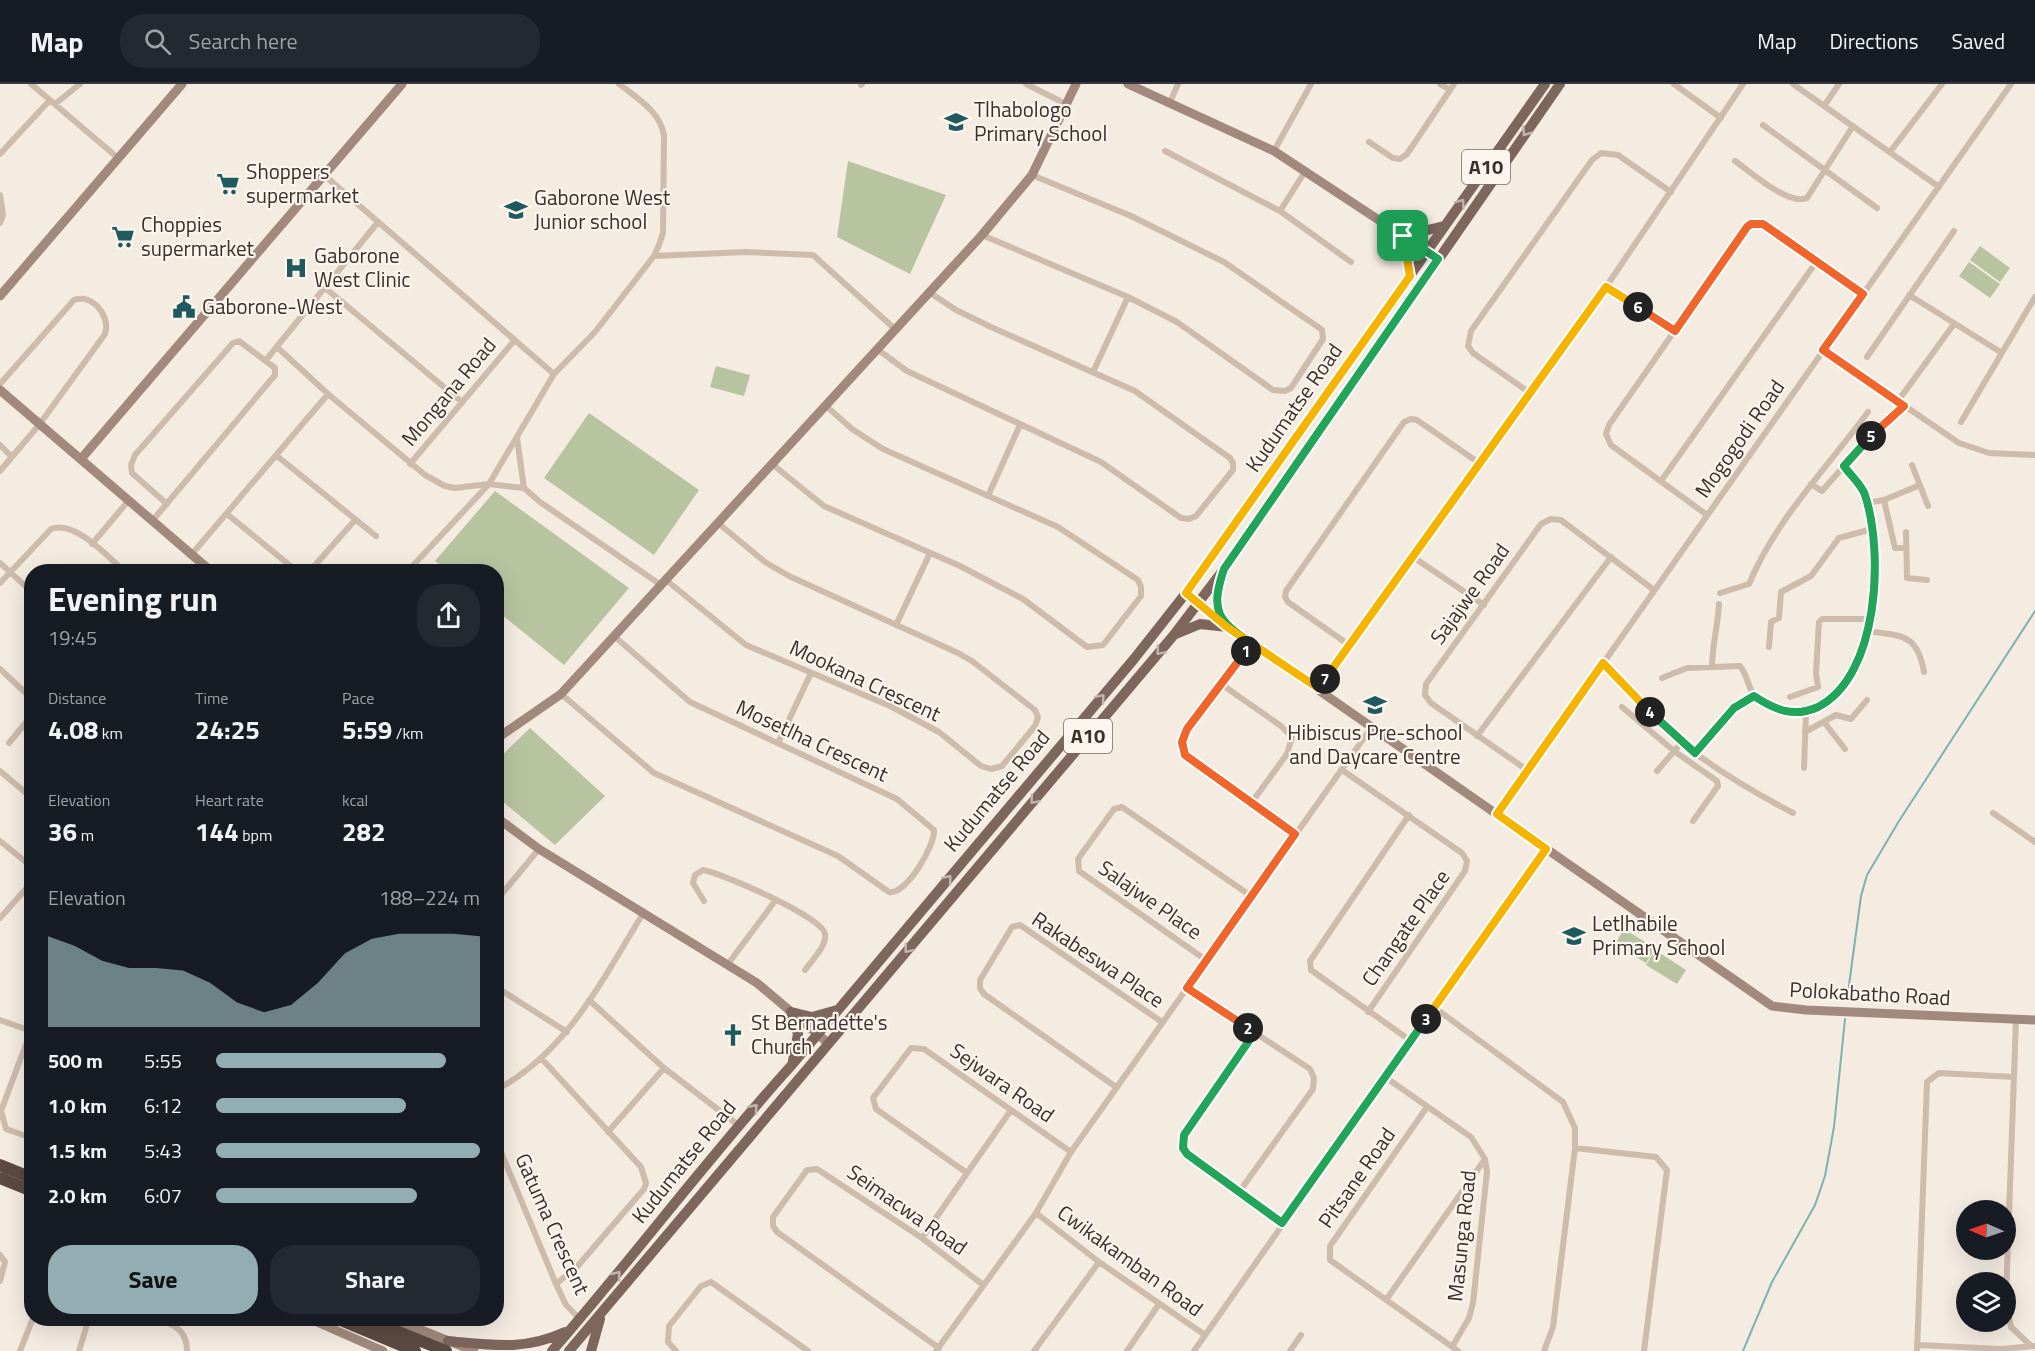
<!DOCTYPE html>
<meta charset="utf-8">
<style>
:root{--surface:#171b24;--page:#242831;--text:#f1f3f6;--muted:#9ea1a6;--line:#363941;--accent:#92aeb2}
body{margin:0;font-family:"Titillium Web",sans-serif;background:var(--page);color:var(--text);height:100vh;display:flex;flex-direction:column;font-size:22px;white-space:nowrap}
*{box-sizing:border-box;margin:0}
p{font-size:20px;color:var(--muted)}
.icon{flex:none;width:33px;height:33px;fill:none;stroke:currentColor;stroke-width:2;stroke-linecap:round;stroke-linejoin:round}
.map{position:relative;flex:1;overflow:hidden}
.drawer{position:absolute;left:24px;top:480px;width:480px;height:762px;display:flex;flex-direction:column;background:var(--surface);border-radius:24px;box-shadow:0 6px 24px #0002}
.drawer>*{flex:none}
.needle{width:39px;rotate:272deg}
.tools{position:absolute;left:1956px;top:1116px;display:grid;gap:12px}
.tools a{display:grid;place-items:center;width:60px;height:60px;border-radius:50%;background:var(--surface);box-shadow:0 6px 24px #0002;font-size:30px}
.pin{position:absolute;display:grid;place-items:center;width:51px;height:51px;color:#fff;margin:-26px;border-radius:12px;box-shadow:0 3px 9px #0006}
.km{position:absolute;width:30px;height:30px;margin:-15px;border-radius:50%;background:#222;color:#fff;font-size:16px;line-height:30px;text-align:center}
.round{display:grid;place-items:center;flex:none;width:63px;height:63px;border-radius:24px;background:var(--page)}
.headline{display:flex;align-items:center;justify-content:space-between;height:102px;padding:0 24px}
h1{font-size:33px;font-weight:700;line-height:45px}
.metrics{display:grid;grid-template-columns:repeat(3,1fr);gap:9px;height:102px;padding:6px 24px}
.metrics div{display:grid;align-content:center}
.metrics b{font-size:26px;font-weight:700}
.metrics small{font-size:16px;font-weight:400}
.metrics p{font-size:16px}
.chart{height:168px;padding:12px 24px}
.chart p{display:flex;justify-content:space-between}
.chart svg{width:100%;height:108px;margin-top:6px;fill:var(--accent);opacity:.7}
.button{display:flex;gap:12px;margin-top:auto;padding:12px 24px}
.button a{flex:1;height:69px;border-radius:24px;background:var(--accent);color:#111;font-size:24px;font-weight:700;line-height:69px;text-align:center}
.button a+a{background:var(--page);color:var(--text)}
ul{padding:0 24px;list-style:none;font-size:20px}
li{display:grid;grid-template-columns:96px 72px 1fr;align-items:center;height:45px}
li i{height:15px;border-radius:8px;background:var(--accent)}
header{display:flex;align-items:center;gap:36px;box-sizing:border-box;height:84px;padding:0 30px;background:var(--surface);border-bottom:2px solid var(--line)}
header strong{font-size:28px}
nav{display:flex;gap:33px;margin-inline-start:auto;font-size:21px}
.search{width:420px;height:54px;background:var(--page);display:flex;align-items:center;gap:15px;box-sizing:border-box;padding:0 21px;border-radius:24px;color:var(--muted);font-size:22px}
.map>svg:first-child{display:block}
.grass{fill:#b8c4a0}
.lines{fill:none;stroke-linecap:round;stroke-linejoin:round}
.stream{stroke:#7fb0b2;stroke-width:2}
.street{stroke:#cdbbac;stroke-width:6}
.secondary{stroke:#a18a7d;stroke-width:9}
.primary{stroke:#7d675c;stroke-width:10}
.highway{stroke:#5c4a42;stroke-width:12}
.oneway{stroke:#c2b5ac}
.split-1-casing{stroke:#fff;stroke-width:12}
.split-2-casing{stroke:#fff;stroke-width:12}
.split-3-casing{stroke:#fff;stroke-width:12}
.split-4-casing{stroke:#fff;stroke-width:12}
.split-5-casing{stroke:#fff;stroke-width:12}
.split-6-casing{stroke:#fff;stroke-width:12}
.split-7-casing{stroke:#fff;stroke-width:12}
.split-8-casing{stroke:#fff;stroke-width:12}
.split-1{stroke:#22a559;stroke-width:8}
.split-2{stroke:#f0652b;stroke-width:8}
.split-3{stroke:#22a559;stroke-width:8}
.split-4{stroke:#f5b400;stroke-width:8}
.split-5{stroke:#22a559;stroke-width:8}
.split-6{stroke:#f0652b;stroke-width:8}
.split-7{stroke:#f5b400;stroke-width:8}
.split-8{stroke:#f5b400;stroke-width:8}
.labels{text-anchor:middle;stroke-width:4.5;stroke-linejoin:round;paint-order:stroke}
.shield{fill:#fbf5ee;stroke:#756b66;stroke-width:1.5}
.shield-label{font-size:20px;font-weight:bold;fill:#3b302b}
.poi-label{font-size:21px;fill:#3b302b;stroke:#fbf5ee;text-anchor:start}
.street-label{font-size:21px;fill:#3b302b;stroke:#fbf5ee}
</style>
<header>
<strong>Map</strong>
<div class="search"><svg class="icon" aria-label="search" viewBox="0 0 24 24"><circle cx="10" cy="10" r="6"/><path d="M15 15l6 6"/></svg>Search here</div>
<nav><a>Map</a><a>Directions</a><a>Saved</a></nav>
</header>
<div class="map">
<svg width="2035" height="1267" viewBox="0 0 2035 1267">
<rect width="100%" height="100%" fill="#f4ebe1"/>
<path class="grass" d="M848,77L946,111L910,190L837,153Z
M1980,162L2010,184L2000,198L1970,176Z
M1969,178L2000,200L1990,214L1959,192Z
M716,282L750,291L744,312L710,303Z
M589,329L699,406L654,471L544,394Z
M495,407L629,504L564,581L497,527L496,488L448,487L435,477Z
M530,644L605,712L555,761L497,713V676Z
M1624,845L1655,864L1646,879L1615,860Z
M1655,866L1686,886L1677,900L1646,881Z"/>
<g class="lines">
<path class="stream" d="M1847,916L1861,812L1867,791L1899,737L2035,527
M1743,1267L1772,1198L1815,1121L1825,1092L1834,1043L1845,935"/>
<path class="street" d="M31,0L118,74
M1026,0L1066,20
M1440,0L1450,6
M1674,0L1721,34
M1793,0L1939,103
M861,1L862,0
M1170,18L1178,0
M55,20L80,0
M1824,22L1839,0
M1763,41L1877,124
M1369,58L1393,74L1400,75L1407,70L1454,0
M1165,67L1280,127L1351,178
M1274,67L1311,0
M1890,68L1942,0
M0,70L50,16
M1735,77C1751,88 1788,122 1807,114L1853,42
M324,91L554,290L595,248L654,172L659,161L663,149L664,52C661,28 637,14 619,0
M0,111L3,131L0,139
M1280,127L1306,86
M982,151L1128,213L1177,238L1273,306L1285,307L1291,304L1323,255L1322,246L1318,243L1224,178L1131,132L1032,91
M654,172L746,168L813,171L895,245
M324,203L462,318
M1606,203L1675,247
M1909,211L2002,269
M277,263L328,310L425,391L445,402L455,404L489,400L524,404L540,418L661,501
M877,265L907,287L1101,378L1181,434L1189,435L1196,432L1233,386V379L1230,374L1135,307L991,243L956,226L929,208
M1823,266L1959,359L1989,369L2035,371
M1867,273L1954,147
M266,276L378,138
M1093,288L1128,213
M0,300L74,216C93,209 111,233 105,250L39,341L0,387
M1530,309L1473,269L1468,262L1471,247L1592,76L1601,69L1618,71L1671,108
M1898,317L1954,240
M1961,338L2035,213
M517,354L524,404
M0,361L12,373
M277,372L376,452
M410,380L513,258
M772,380L824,422L960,482L1023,515L1087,563L1103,561L1141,512V503L1138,496L1058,443L883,365L852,345L825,321
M1912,381L1928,422
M1844,382L1904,322
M1661,397L1817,177
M988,412L1020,341
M1884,416L1895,464H1906
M1867,419L1884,416L1920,401
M227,430L298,488
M1707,431L1611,361L1606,350L1609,341L1747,143L1751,139L1763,140L1863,210
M153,436L275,291V284L239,257L233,259L135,371L131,381L132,389L167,420
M1906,448L1907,494L1927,496
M92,460L129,416
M192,470L328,310
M1413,473L1484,521
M0,479L32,508
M309,488L355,436
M407,488L489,400L554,290
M666,496L746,561L890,622L939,648L981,682L991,685L1002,682L1035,642L1038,633L1035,626L972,577L958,569L789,492L765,478L718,439
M0,499L51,445C75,436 107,472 125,488
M1720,509L1749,500C1776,435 1827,384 1868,328
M896,541L930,469
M1867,547C1902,552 1917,549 1924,588
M1252,560L1187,645C1182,655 1181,661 1186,671L1295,750
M1349,561L1288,518L1285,513L1286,507L1404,338L1411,335L1417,336L1479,379
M1769,563L1771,538L1779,534L1781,508L1811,492L1839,454L1872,445
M1603,579C1632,610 1661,643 1695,669C1726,692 1759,711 1793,729
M1712,583C1712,561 1718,542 1719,520
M0,585L32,615
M1662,594L1687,584L1740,582C1748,591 1748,606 1756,614C1770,626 1795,634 1812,626C1826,619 1838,611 1847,598C1878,557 1881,458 1865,411C1862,401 1850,391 1844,382L1822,407L1811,400
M1221,600L1281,642L1292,653L1287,670L1252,718
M1318,604L1606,203L1743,0
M561,610L654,689L838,772L889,808C906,811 935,762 934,746L897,715L690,618L614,552
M1790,613L1818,603L1816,589L1819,538L1822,535H1869
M1622,623L1674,667L1717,697L1718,702L1693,737
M1824,638L1845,665
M1805,648L1836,631L1851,635L1867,616
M1477,652L1611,473
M9,659L32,631
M778,659L811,589
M1695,669L1734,624L1754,612
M1804,684L1806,629
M1342,686L1462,769L1467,777L1465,787L1368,928
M1527,686L1431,619L1425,611L1426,600L1541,440L1551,435L1561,436L1654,506
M0,687L32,714
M1657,687L1682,658
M1993,729L2035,758
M1497,730L2011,0
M1409,731L1310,877L1311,886L1411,957
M0,757L32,783
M496,817L539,765
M704,817L693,799L695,791L703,786C721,789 823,833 825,850C827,862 812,876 805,886
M0,834L32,798
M1206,876L1079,787L1078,775L1114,725L1122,723L1251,812
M728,880L775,817
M496,903L567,948
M1187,904L1310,985L1314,994L1313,1005L1239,1108
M589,916L664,984L738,1041
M1435,924L1563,1018L1575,1044V1064L1553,1243L1544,1267
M0,936L31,947L1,1027L6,1045L32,1054
M1255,948L1184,1051L1183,1064L1187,1070L1282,1139
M542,975L641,1083L646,1099L644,1105L576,1184L556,1200
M1385,993L1471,1053L1485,1075L1487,1088L1473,1219L1469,1234L1452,1263
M1116,1003L984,910L980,904V896L1012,843L1020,841L1162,938
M496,1006C568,968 603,894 644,828
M1427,1023L1330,1162V1176L1458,1267
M608,1048L664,984
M496,1056L556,1200L566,1221L580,1235
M1575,1064L1656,1073L1667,1086L1644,1267
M967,1089L876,1025L873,1014L911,964L924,965L1071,1068
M1036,1129L1099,1178L1205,1251
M922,1154L1011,1026
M0,1171L5,1178L0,1197
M2006,1214L2016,935
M1386,1216L1485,1075
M2006,1220L2011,1243L2030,1261
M158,1234C175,1242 187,1246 187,1267
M1918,1261L2001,1265L2035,1262
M939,1264L777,1148L773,1142V1133L807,1086L817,1085L922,1154L982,1200
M20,1267L33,1234
M79,1267L89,1234
M676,1267L668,1258L669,1242L701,1202L711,1198L808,1267
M936,1267L1036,1129L1071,1068L1371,644
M1034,1267L1099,1178
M1127,1267L1159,1220
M1194,1267L1546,765
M1290,1267L1301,1251
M1917,1267L1927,998L1939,989L2014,993"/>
<path class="secondary" d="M1128,0L1274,67L1438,175
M0,212L182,0
M0,306L212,488
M81,375L402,0
M1186,509L1228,543L1772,922L1806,926L2035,936
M496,655L561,610L982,151L1032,91L1076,0
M496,733L539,765L757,899L828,959
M308,1234L383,1267
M391,1234L474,1267"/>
<path class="primary" d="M1410,192L1403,152L1444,142
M1222,493C1215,513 1215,525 1228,543
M1176,550L1200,540L1228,543
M791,928L798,950L793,977
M791,928L812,933L837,926
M448,1257C491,1261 524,1267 565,1248
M552,1267C633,1174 707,1075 790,983L1134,575L1186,509L1545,0
M569,1267L1173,552L1224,485L1560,0
M591,1267L600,1235"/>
<path class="highway" d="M0,1081L32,1094
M0,1094L32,1107
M336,1234L415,1267
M364,1234L446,1267"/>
</g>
<defs><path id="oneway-chevron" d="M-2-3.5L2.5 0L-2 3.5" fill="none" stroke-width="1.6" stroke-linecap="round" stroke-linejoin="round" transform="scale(1.5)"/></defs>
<g class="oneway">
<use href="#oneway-chevron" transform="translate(1526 48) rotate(125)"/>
<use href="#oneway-chevron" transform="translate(1461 119) rotate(-54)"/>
<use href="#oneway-chevron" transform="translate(1160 567) rotate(130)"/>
<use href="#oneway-chevron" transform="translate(1101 614) rotate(-50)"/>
<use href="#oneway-chevron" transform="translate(1034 716) rotate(130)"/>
<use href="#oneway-chevron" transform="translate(948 795) rotate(-50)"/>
<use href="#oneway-chevron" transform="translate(908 865) rotate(130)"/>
<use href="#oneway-chevron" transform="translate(754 1024) rotate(-48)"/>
<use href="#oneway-chevron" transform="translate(617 1191) rotate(-51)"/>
</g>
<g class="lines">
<g class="split-1-casing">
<path id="split-1" d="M1246,567L1252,560C1217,536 1210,527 1224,485L1438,175L1403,152"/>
</g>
<g class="split-2-casing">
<path id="split-2" d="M1246,567L1187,645L1182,658L1185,671L1295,750L1187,904L1248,944"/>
</g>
<g class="split-3-casing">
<path id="split-3" d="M1248,944L1255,948L1184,1051L1183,1064L1187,1070L1282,1139L1426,935"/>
</g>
<g class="split-4-casing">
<path id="split-4" d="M1426,935L1546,765L1497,730L1603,579L1650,628"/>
</g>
<g class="split-5-casing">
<path id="split-5" d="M1650,628L1695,669L1734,624L1754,612C1775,626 1794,634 1818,623C1879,592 1884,469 1865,411C1862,401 1850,391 1844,382L1871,352"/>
</g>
<g class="split-6-casing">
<path id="split-6" d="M1638,223L1675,247L1747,143L1751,140H1763L1863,210L1823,266L1904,322L1871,352"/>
</g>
<g class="split-7-casing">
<path id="split-7" d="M1325,595L1606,203L1638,223"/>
</g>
<g class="split-8-casing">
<path id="split-8" d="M1325,595L1318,604L1227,543L1186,509L1410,192L1403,152"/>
</g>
<use href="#split-1" class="split-1"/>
<use href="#split-2" class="split-2"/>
<use href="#split-3" class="split-3"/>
<use href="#split-4" class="split-4"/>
<use href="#split-5" class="split-5"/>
<use href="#split-6" class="split-6"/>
<use href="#split-7" class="split-7"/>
<use href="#split-8" class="split-8"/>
</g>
<defs>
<g id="school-bare" transform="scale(1.8)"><path d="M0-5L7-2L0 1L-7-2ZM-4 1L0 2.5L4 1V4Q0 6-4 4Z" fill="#1f5a5e" stroke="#fbf5ee" stroke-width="2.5" paint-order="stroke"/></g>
<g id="supermarket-bare" transform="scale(1.8)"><path d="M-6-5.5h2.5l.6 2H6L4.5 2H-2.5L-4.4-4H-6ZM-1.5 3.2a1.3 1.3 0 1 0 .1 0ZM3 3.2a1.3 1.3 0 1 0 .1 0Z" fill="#1f5a5e" stroke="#fbf5ee" stroke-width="2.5" paint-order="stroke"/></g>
<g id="hospital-bare" transform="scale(1.8)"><path d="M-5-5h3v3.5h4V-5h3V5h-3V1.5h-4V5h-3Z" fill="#1f5a5e" stroke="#fbf5ee" stroke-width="2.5" paint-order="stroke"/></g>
<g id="civic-bare" transform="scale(1.8)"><path d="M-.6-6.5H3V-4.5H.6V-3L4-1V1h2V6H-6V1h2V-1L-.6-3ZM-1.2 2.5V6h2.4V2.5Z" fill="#1f5a5e" stroke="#fbf5ee" stroke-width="2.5" paint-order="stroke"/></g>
<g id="church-bare" transform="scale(1.8)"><path d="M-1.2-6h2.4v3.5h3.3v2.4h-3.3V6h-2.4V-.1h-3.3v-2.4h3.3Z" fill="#1f5a5e" stroke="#fbf5ee" stroke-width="2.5" paint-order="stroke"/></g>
</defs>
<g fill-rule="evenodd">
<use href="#school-bare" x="956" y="38"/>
<use href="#supermarket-bare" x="228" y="100"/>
<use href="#school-bare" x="516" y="126"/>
<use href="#supermarket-bare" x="123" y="153"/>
<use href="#hospital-bare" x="296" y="184"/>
<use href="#civic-bare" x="184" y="223"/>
<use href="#school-bare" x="1375" y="621"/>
<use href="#school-bare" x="1574" y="852"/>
<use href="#church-bare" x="733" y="951"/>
</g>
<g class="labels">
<g class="shield">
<rect x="1462" y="66" width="48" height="34" rx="4.5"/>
<rect x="1064" y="635" width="48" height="34" rx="4.5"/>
</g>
<g class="shield-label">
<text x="1486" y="90">A10</text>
<text x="1088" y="659">A10</text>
</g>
<g class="poi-label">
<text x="974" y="33">Tlhabologo<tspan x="974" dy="24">Primary School</tspan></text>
<text x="246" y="95">Shoppers<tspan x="246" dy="24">supermarket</tspan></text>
<text x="534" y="121">Gaborone West<tspan x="534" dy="24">Junior school</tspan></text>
<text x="141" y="148">Choppies<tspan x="141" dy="24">supermarket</tspan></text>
<text x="314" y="179">Gaborone<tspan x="314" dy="24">West Clinic</tspan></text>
<text x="202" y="230">Gaborone-West</text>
<text x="1375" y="656" text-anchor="middle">Hibiscus Pre-school<tspan x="1375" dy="24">and Daycare Centre</tspan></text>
<text x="1592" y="847">Letlhabile<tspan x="1592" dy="24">Primary School</tspan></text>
<text x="751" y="946">St Bernadette's<tspan x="751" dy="24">Church</tspan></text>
</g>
<g class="street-label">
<text transform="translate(449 308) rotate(-50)" y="7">Mongana Road</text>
<text transform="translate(1294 324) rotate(-55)" y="7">Kudumatse Road</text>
<text transform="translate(1740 355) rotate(-55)" y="7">Mogogodi Road</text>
<text transform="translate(1470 510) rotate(-54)" y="7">Sajajwe Road</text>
<text transform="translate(865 597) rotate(25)" y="7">Mookana Crescent</text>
<text transform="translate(812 657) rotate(25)" y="7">Mosetlha Crescent</text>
<text transform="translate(997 707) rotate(-50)" y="7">Kudumatse Road</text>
<text transform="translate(1150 816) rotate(35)" y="7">Salajwe Place</text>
<text transform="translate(1406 844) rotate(-55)" y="7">Changate Place</text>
<text transform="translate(1098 876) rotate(34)" y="7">Rakabeswa Place</text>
<text transform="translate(1870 910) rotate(3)" y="7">Polokabatho Road</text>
<text transform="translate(1002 999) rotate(35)" y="7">Sejwara Road</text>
<text transform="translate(684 1078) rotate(-51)" y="7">Kudumatse Road</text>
<text transform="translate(1357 1094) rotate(-55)" y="7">Pitsane Road</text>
<text transform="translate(907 1126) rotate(35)" y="7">Seimacwa Road</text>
<text transform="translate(552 1140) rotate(66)" y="7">Gatuma Crescent</text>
<text transform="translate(1462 1152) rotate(-84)" y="7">Masunga Road</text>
<text transform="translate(1130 1177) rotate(36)" y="7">Cwikakamban Road</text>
</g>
</g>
</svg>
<div class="tools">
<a><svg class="needle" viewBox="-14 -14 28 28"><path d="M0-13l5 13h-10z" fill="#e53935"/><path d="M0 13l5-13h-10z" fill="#9ea1a6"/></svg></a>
<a><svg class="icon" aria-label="layers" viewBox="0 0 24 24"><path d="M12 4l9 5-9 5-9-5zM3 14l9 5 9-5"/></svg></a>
</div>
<div class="pin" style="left:1403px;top:152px;background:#1e9e55"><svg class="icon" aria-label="arrive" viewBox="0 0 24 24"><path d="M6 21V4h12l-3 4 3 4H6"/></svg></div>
<b class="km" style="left:1246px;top:567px">1</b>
<b class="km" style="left:1248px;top:944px">2</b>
<b class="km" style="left:1426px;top:935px">3</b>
<b class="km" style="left:1650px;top:628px">4</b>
<b class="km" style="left:1871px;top:352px">5</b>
<b class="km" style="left:1638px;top:223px">6</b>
<b class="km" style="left:1325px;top:595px">7</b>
<section class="drawer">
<div class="headline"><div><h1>Evening run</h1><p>19:45</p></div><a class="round"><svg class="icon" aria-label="share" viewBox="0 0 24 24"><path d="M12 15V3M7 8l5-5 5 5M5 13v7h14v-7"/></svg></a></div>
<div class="metrics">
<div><p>Distance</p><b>4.08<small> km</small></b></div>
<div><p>Time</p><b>24:25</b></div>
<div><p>Pace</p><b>5:59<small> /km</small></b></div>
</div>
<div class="metrics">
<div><p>Elevation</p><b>36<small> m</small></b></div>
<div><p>Heart rate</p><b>144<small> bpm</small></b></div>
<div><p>kcal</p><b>282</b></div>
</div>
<div class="chart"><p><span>Elevation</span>188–224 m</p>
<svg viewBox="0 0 160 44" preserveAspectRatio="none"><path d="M0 44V7L10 11L20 17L30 20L40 20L50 21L60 26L70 34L80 38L90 35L100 26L110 14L120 8L130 6L140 6L150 6L160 7V44z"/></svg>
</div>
<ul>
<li><b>500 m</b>5:55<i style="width:87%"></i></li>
<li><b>1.0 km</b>6:12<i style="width:72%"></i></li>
<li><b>1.5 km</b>5:43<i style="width:100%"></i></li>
<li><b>2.0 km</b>6:07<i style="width:76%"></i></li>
</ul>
<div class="button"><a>Save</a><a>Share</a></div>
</section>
</div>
